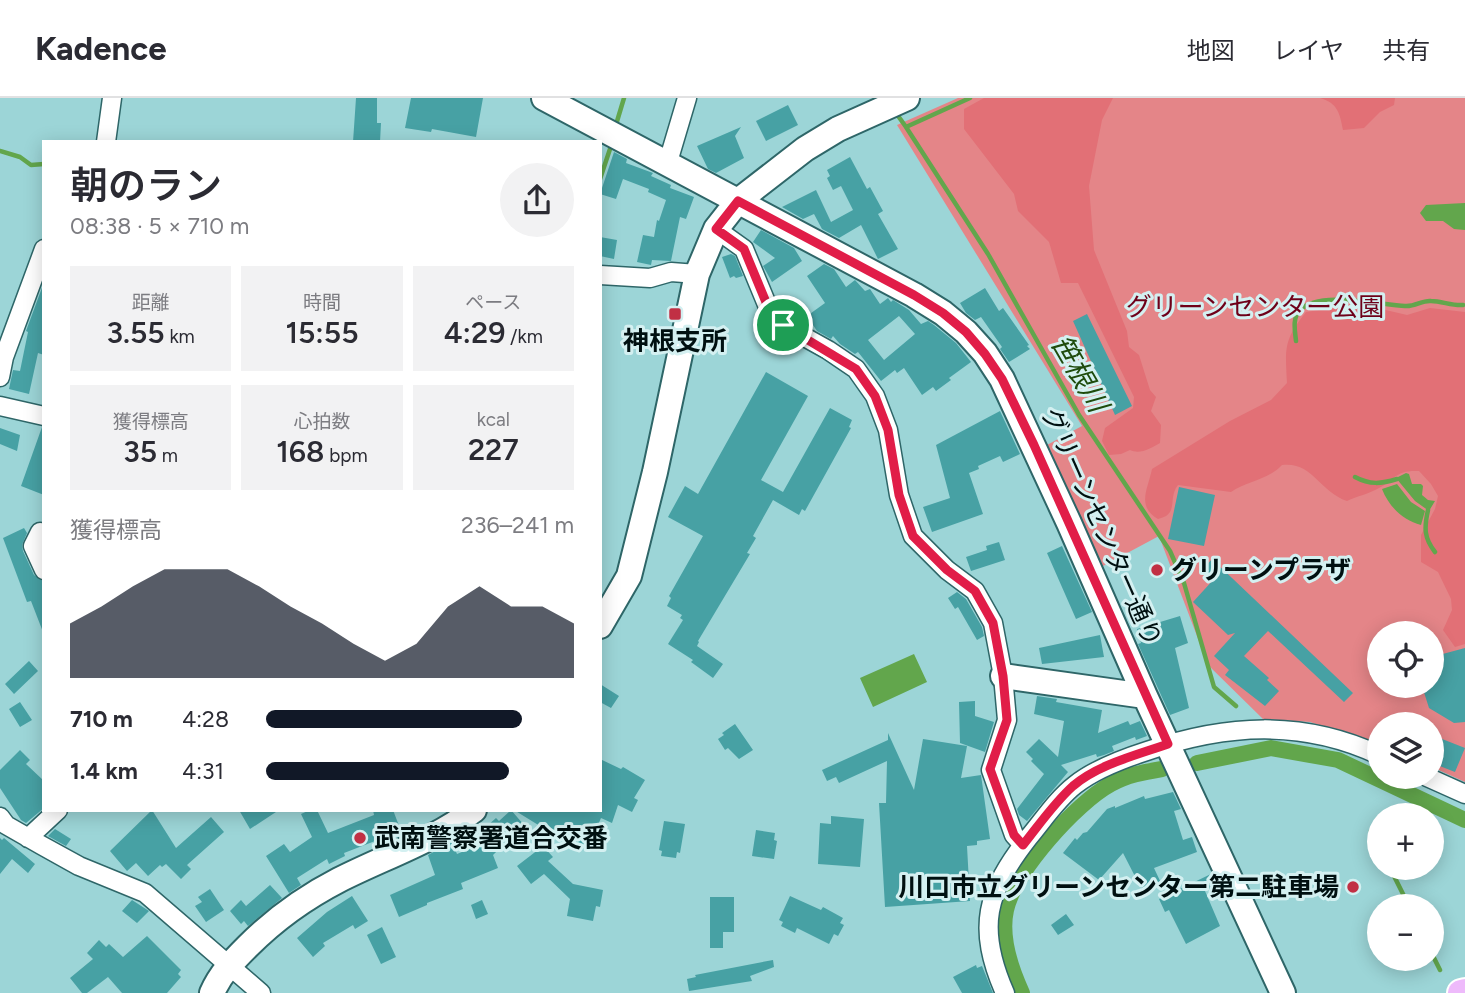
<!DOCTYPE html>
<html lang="ja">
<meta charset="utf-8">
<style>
:root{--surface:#fff;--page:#f2f2f3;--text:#2b2b33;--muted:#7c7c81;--line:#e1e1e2;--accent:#111827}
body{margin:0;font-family:Figtree,"Noto Sans JP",sans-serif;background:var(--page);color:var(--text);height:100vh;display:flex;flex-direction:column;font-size:26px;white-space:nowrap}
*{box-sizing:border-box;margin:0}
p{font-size:23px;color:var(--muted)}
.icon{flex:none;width:38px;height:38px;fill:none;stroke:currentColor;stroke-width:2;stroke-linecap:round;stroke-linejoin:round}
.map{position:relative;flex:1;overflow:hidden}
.details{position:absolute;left:42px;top:42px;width:560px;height:672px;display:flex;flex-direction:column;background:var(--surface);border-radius:0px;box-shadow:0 4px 18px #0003}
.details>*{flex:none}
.fabs{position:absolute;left:1367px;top:523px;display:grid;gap:14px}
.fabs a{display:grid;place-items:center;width:77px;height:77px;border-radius:50%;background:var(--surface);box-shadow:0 4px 18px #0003;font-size:35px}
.pin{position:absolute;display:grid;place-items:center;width:60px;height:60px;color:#fff;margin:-30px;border:4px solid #fff;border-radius:50%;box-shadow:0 2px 7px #0007}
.round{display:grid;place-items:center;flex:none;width:74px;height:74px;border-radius:37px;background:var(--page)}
.headline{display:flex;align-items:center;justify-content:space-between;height:119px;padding:0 28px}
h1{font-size:38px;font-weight:600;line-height:52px}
.stats{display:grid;grid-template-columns:repeat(3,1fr);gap:10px;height:119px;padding:7px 28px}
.stats div{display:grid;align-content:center;border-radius:0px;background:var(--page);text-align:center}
.stats b{font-size:30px;font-weight:600}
.stats small{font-size:19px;font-weight:400}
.stats p{font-size:19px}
.chart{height:196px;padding:14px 28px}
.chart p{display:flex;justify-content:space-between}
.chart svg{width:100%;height:126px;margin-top:7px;fill:var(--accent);opacity:.7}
ul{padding:0 28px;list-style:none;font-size:23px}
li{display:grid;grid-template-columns:112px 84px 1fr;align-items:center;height:52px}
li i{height:18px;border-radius:9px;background:var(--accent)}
header{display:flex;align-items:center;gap:42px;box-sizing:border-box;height:98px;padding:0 35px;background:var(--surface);border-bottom:2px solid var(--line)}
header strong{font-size:33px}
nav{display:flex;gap:38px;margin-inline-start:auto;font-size:24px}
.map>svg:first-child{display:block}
.green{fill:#e48588;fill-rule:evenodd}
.forest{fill:#e27076}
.water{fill:#62a64c}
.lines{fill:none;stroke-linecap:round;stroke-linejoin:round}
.stream{stroke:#62a64c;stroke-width:4.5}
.canal{stroke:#62a64c;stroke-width:16}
.building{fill:#47a1a4;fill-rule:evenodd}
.street-casing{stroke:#2e6668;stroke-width:21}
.secondary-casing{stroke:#2e6668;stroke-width:28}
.primary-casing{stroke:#fff;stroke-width:30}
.street{stroke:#fff;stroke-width:18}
.secondary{stroke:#fff;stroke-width:24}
.primary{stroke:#eebafb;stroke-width:26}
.route-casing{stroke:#fff;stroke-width:14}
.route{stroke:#e11d48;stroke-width:9}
.poi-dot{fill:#c13044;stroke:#d4f0f1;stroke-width:2.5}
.labels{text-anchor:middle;stroke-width:6;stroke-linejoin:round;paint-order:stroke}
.park-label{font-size:26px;fill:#6e0019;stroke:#d4f0f1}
.poi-label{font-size:26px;font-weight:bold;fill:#001011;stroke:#d4f0f1;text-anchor:start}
.street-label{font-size:26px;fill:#001011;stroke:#d4f0f1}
.water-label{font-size:28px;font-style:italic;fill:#1f4b0d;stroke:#d4f0f1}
</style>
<header>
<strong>Kadence</strong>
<nav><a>地図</a><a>レイヤ</a><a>共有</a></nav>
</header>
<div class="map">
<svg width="1465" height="895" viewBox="0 0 1465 895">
<rect width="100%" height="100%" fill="#9cd5d7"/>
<path class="green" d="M958,0H1465V684L1432,669V626H1379V647L1310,624L1263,621L1208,567L1159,438L1103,468L1047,347L1082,328L897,27ZM1379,536H1432V588H1379Z"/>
<path class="forest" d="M984,0H1113L1102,22L1089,88L1094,152L1127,233L1129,249L1139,257L1150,292L1156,299L1151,313L1161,327L1160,345C1151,350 1140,357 1130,352L1121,356L1109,357L1102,343L1105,330L1133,310L1134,299L1078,185H1061L1049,144L1018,113L1014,96L964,31V11Z
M1320,0H1395L1394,7L1380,14L1364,30L1343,32C1340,16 1338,5 1320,0Z
M1360,206L1407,217L1430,210L1465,214V546L1455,549L1443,532L1452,512L1451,501L1438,474L1421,464V437L1435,411L1438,398L1431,386L1419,373C1395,372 1396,381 1379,390C1369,396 1357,398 1347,403C1319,393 1312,363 1282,367C1268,382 1247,383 1231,394L1178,387C1167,401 1180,416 1158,421C1136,408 1148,391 1152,371L1230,323L1271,302L1287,285C1285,249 1284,242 1306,214Z"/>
<path class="water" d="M1465,105V132L1454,131L1443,123H1426L1420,115L1426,107Z
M1406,375L1409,376L1412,386H1421L1423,388L1422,397L1428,402L1435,403L1429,413L1415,403L1396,380Z
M1397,386L1411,404L1425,413L1421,427C1403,422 1389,409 1382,391Z
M914,556L927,584L873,609L860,580Z"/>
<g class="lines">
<path class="stream" d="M970,0L906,29L988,156L1079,317L1170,453L1184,485L1214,589L1236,608
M896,15L906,29
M615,30L624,0
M0,53L20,59L31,67L44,66
M600,81L612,45
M1296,243C1295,233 1292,220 1300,212C1319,192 1380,207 1405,208C1415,209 1422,202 1431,203C1442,203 1452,208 1463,207
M1355,379C1370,387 1381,386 1397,381
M1428,412C1424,430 1424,440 1435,454
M1371,733L1379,748
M1390,770L1409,808
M1432,856L1440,872"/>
<path class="canal" d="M1197,665L1271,650L1338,662L1465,722
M1022,895C1011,871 1000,839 1006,812C1015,773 1076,705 1111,686C1127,677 1144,674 1162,671"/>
</g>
<path class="building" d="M356,0H377V25H381L380,44H353Z
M411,0H483L476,39L432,31L431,34L405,30Z
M788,7L798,27L766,43L756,23Z
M741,29L735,38L744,60L716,75L708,71L697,48Z
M614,54L627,61L626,65L653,75L651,78L671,87L670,90L694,99L686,121L680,119L671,163L652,162L651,167L637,164L643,137L654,139L657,122L659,123L666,102L648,94L649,91L623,81L616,101L600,96Z
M850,59L867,91L870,89L883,113L878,116L898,151L878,161L861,127L839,140L822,131L814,116L803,121L782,109L816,92L831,124L853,112L841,88L833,92L827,80L830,78L827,72Z
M761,132L794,150L802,163L772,184L763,168L775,160L753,144Z
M600,139L617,142L614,161L600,158Z
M731,156L735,158L743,178L736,180L734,178L730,180L722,159Z
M824,166L834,171L846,189L855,182L865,193L870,191L880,206L888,200L891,204L893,202L909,212L921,226L928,223L934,227L956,245L971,264L949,280L951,282L936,293L933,289L922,297L904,270L897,275L895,272L881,283L858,254L855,256L840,246L833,238L831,241L817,233L807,218L825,205L807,178ZM899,218L915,236L884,262L868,242Z
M43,187L44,257L38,255L29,296L9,291L13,272L20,273L28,234L26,233Z
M985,190L999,213L1003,210L1029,247L1027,248L1030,251L1009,264L1000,251L1002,249L981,219L975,222L966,215L960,205Z
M1087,216L1132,308L1115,317L1073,223Z
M766,274L808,298L761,382L783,394L830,310L852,322L849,329L851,330L805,413L802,411L799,417L773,402L753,438L756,440L747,455L750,456L698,543L699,544L697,548L723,566L713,580L691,564L693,562L668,546L683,522L680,520L682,517L667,508L671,500L669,498L703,438L668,419L685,388L698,396Z
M1000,313L1020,356L1003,364L1000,358L978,368L979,371L969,375L983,416L932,434L923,409L950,400L936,347Z
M42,329H44V397L21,388Z
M0,330L20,337L17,353L0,346Z
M1179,389L1215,397L1204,448L1168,441Z
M24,430L27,435L22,447L23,453L34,477L44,483L43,534L31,503L27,504L3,440Z
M999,444L1005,462L971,473L966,459L987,452L986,448Z
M1062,448L1092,514L1076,521L1047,455Z
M1212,461L1353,595L1344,604L1268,533L1244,558L1269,580L1267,582L1279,593L1265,608L1225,577L1229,572L1214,558L1235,535L1228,537L1193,504L1214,481L1203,471Z
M957,494L966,501L982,529L984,538L977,542L958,509L955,511L948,500Z
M1180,518L1188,545L1175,550L1189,610L1170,617L1138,546L1141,545L1137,531Z
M1100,537L1104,559L1042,566L1039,550Z
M1465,550V624L1454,625L1429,610L1422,588H1432V569L1439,557Z
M29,563L38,573L14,596L5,586Z
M600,586L619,598L611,610L600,604Z
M1037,598L1057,601L1056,604L1102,612L1098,635L1128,623L1130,627L1140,623L1147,638L1136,642L1135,639L1112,648L1114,653L1104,657L1097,659L1096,656L1061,667L1068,674L1027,723L1019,717L1017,711L1044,676L1031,663L1033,661L1026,654L1039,641L1058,659L1064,623L1034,616Z
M975,603V618L994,624L985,654L960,645L959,604Z
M20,604L32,622L20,629L9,611Z
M735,626L753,652L739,661L728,650L725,652L718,641L724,637L722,635Z
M888,635L914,692L923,641L967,648L961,680L981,677L990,741L977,743V747L967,748L970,803L885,809L879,705H886L887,663L839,685L836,679L827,683L822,672L888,642Z
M1432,637L1465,650L1455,674L1432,665Z
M20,652L30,662L26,666L44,683V710L26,725L21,722L0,690V672Z
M600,661L621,671L623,669L645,682L634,700L638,702L632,714L618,707L612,725L601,720L589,748L548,733L514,712H600Z
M1173,694L1181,711L1174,713L1183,742L1192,739L1197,754L1154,770L1161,785L1143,794L1123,755L1099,782L1063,755L1075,740L1077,742L1083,735L1087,734L1107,711L1115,708V710L1144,698L1145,701Z
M152,712L176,750L211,719L224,734L187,767L191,771L181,781L166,766L162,769L160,767L148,778L136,765L127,773L110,753Z
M239,712H279L250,731Z
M310,712H317L328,735L374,717L373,712H393L401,733L344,755L345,758L329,766L327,761L297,780L301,787L289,795L266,758L284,746L290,754L312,739L301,716Z
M511,712L524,727L493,757L498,770L461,785L463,791L427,805V807L399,819L390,797L435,777L428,757L452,744L457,756L486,744L478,736L496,720L499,723Z
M831,718L864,721L860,769L818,766L820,725L831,726Z
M664,723L685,726L680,755L677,754L676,760L661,758L662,753L659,752Z
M55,731L71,741L66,748L48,738Z
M756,732L775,735L774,742L777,743L774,761L752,758Z
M0,740L2,742L4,740L35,766L28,775L12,761L0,776Z
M543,748L553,759L548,763L573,786L603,792L600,809L596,808L593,823L567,818L570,801L544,776L531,786L517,768Z
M1211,776L1217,787L1205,793L1220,828L1186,846L1169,812L1165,814L1159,801Z
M270,787L282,800L248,828L244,823L241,826L230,813L241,802L246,808Z
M210,791L224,812L206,824L195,808L202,804L198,799Z
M352,798L368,823L355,831L353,827L323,845L325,848L313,859L297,840L327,814Z
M790,798L821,812L823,809L843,820L840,825L844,827L838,838L834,836L829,846L797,830L795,835L781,828L783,824L779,822Z
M710,799H734V834H723V850H710Z
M132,802L149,813L137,825L122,813Z
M482,802L488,816L476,821L471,807Z
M1066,816L1074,827L1058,837L1051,827Z
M382,829L396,859L381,866L367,837Z
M147,838L181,872L178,876L181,879L167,895H122L108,879L87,895H82L70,880L93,861L87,855L99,842L106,849L109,846L123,859Z
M773,862L774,869L750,878L752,883L689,893L687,881L696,879L695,877Z
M976,867L977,870L982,868L993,895H962L953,879Z"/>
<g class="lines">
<g class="street-casing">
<path id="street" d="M106,44L112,0
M668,64L687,0
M716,131L744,151L768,209L783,227L828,252L856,271L875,298L888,332L899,397L913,438L947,472L975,493L993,525L1003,578L1007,622L991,672L1014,737L1023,747
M600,177L650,180L671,174L697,176
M0,279L4,259L44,151
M0,308L44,318
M40,434L33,448L44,472
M1427,679L1465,696
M0,719L6,727L41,747L79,768L145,795L261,895
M28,740L58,712
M1005,895C976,829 986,794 1029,739C1044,721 1057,701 1075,687C1095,671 1122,661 1147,653C1226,626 1302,621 1379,657"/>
</g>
<g class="secondary-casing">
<path id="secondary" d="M544,0L914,197L943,215L966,234L985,255L1002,281L1069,425L1145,598L1283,895
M600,528L629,478L655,374L697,176L716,131L738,103L805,51L838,31L907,0
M1003,578L1145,598
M212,895C220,876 233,863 248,848C274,822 306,799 339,782C384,759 434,743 474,712"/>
</g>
<g class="primary-casing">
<path id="primary" d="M1461,895L1465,894"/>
</g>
<use href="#street" class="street"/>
<use href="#secondary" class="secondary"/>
<use href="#primary" class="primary"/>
</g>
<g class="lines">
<g class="route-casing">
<path id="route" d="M738,103L914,197L943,215L966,234L985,256L1002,281L1034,347L1168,646C1137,657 1099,666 1073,688C1054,705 1039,727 1023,747L1014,737L990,671L1007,622L1003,578L993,525L975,493L947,472L913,438L899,397L888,332L875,298L856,271L783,227L768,209L744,151L716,131Z"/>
</g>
<use href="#route" class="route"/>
</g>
<g class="poi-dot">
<rect x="668" y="209" width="14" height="14" rx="3.5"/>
<circle cx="1157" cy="472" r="7"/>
<circle cx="360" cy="740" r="7"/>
<circle cx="1353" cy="789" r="7"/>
</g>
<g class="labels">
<g class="park-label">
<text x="1255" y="218">グリーンセンター公園</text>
</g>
<g class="poi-label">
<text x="675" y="252" text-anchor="middle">神根支所</text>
<text x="1171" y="481">グリーンプラザ</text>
<text x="374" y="749">武南警察署道合交番</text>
<text x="1339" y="798" text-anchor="end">川口市立グリーンセンター第二駐車場</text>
</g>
<g class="street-label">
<text transform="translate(1102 429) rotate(66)" y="9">グリーンセンター通り</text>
</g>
<g class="water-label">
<text transform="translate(1080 275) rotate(60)" y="10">笹根川</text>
</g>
</g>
</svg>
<div class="fabs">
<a><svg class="icon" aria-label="locate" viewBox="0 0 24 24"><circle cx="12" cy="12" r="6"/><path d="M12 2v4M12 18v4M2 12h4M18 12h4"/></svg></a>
<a><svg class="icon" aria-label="layers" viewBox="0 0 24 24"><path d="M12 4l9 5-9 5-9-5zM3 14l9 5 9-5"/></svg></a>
<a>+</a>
<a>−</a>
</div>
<div class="pin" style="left:783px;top:227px;background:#1e9e55"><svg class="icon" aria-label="arrive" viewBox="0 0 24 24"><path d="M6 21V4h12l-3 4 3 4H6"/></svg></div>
<section class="details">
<div class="headline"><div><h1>朝のラン</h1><p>08:38 · 5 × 710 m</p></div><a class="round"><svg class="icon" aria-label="share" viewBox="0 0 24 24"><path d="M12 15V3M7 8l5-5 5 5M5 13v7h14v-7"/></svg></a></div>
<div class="stats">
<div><p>距離</p><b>3.55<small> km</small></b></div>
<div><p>時間</p><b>15:55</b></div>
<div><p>ペース</p><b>4:29<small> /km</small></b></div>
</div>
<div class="stats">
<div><p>獲得標高</p><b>35<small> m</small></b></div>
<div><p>心拍数</p><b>168<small> bpm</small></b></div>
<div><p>kcal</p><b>227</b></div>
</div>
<div class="chart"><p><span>獲得標高</span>236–241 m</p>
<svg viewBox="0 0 160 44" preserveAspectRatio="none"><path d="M0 44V25L10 19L20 12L30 6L40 6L50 6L60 12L70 19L80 25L90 32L100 38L110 32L120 19L130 12L140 19L150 19L160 25V44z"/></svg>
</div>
<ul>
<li><b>710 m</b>4:28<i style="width:83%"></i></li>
<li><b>1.4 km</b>4:31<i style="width:79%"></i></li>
</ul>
</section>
</div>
